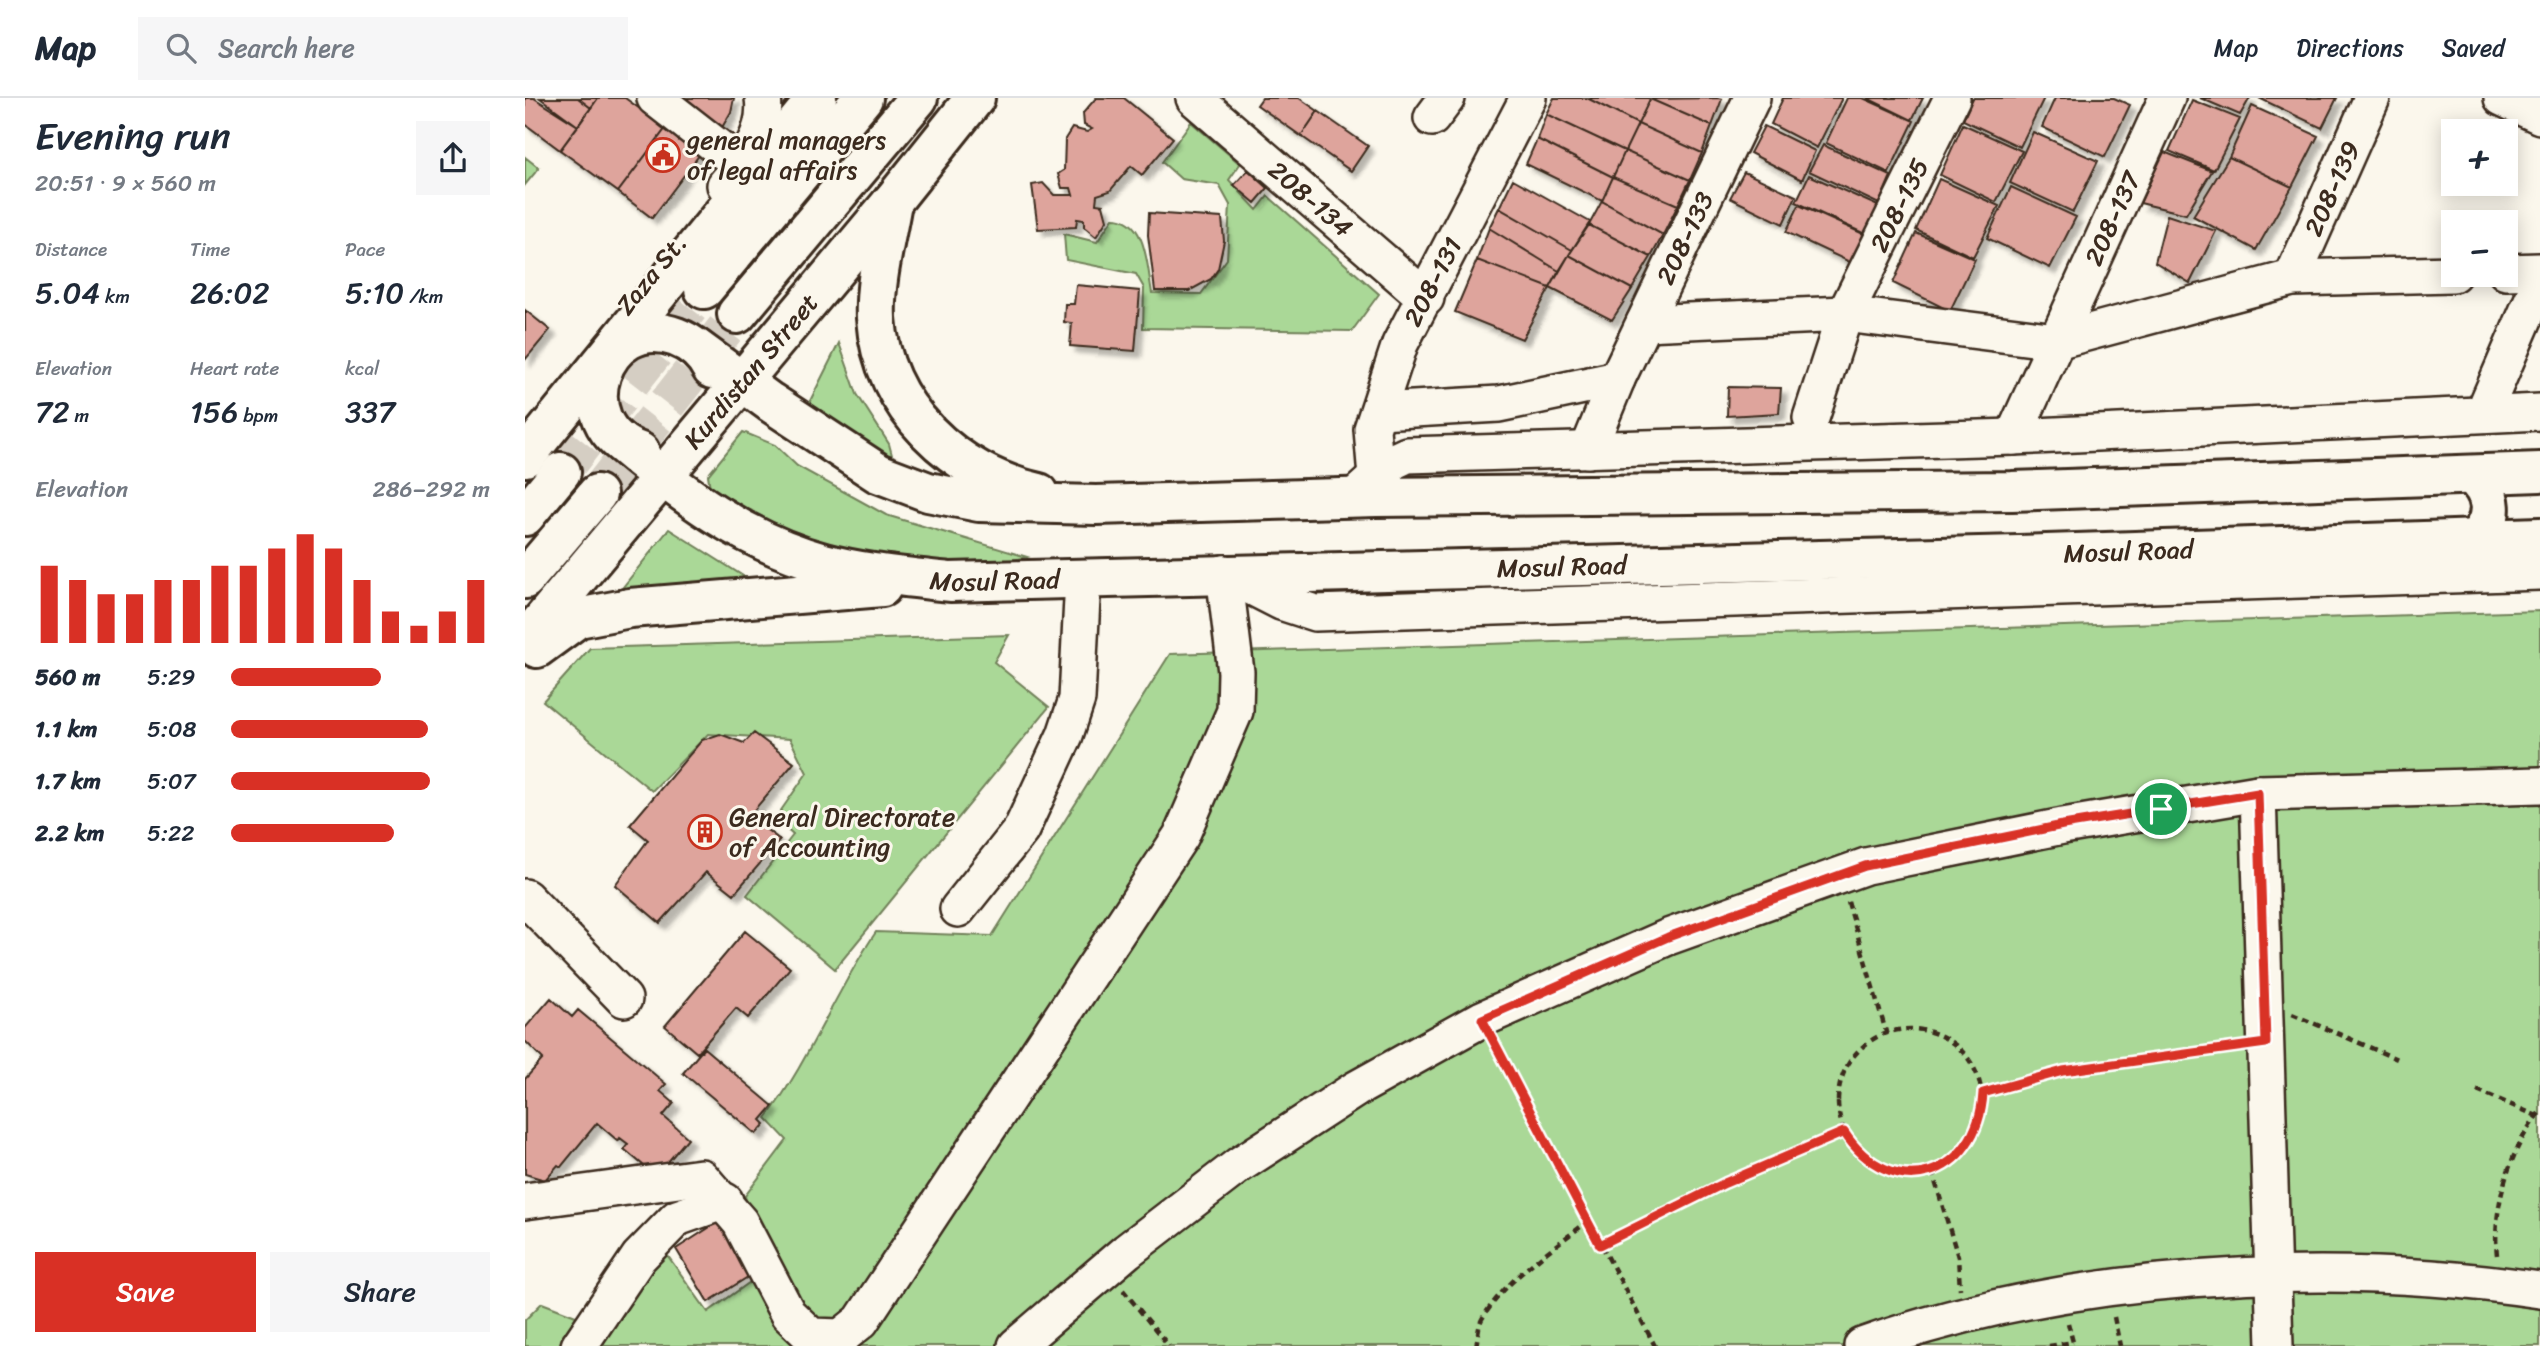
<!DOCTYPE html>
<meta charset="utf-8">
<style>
:root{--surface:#fff;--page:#f6f6f7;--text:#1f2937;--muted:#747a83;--line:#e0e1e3;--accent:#d93025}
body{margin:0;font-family:Sriracha,sans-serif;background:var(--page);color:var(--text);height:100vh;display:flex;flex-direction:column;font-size:26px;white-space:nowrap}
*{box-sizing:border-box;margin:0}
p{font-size:23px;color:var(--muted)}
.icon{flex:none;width:38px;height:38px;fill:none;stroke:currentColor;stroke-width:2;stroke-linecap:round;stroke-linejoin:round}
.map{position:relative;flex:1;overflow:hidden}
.details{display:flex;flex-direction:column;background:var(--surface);width:525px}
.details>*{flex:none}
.controls{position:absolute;left:1916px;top:21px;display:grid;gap:14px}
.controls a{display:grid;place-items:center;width:77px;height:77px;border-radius:0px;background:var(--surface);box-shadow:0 4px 18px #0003;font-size:35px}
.pin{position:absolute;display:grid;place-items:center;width:60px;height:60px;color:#fff;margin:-30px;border:4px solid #fff;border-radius:50%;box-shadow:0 2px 7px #0007}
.round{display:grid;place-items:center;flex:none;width:74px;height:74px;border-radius:0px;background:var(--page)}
.overview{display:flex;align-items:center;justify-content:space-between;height:119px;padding:0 35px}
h1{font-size:38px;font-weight:600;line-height:52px}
.metrics{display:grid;grid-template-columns:repeat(3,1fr);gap:10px;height:119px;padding:7px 35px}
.metrics div{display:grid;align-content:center}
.metrics b{font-size:30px;font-weight:600}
.metrics small{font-size:19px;font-weight:400}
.metrics p{font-size:19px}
.chart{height:196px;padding:14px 35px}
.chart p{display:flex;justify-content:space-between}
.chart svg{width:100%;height:126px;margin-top:7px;stroke:var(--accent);stroke-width:6}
.button{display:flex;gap:14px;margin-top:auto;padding:14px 35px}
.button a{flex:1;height:80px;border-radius:0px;background:var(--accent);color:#fff;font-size:28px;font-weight:600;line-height:80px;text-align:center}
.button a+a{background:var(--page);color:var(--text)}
ul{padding:0 35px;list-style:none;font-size:23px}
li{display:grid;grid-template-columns:112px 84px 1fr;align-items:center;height:52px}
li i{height:18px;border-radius:9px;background:var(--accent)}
header{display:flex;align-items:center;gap:42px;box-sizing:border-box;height:98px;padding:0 35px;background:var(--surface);border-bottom:2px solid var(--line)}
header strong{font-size:33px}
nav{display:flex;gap:38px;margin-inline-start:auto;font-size:24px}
.search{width:490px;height:63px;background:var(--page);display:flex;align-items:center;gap:18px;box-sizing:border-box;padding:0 24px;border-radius:0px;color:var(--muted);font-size:26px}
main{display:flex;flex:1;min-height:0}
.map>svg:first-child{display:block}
.green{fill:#aad897;stroke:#72815a;stroke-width:2}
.building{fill:#dea49c;stroke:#3b2a1e;stroke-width:2;filter:url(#shadow)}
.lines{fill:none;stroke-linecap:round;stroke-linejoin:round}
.highway-tunnel{stroke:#d5cec3;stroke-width:38;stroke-dasharray:38 19;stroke-linecap:butt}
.minor-casing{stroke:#3b2a1e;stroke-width:40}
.highway-casing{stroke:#3b2a1e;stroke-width:44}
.path{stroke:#3b2a1e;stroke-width:4.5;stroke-dasharray:7 5;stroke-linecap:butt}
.minor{stroke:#fbf7ec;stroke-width:35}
.highway{stroke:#fbf7ec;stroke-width:38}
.route-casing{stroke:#fff;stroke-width:14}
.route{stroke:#d93025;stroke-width:9}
.labels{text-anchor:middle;stroke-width:6;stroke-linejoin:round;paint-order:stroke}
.poi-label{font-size:26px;fill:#3b2a1e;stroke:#fbf7ec;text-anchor:start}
.street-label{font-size:26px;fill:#3b2a1e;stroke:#fbf7ec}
</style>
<header>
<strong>Map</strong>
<div class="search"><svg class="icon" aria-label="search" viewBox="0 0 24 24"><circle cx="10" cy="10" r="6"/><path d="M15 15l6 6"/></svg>Search here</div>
<nav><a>Map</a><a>Directions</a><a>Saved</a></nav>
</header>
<main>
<section class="details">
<div class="overview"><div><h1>Evening run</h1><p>20:51 · 9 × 560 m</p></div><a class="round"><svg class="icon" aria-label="share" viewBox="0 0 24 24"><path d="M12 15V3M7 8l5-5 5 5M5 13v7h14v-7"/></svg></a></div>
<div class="metrics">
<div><p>Distance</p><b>5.04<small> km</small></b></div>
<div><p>Time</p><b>26:02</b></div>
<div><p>Pace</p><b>5:10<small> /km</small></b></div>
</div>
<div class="metrics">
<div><p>Elevation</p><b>72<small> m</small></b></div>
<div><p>Heart rate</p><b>156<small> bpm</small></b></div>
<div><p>kcal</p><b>337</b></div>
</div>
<div class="chart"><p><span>Elevation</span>286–292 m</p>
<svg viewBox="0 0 160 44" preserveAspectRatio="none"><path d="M5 44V17M15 44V22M25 44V27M35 44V27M45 44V22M55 44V22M65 44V17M75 44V17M85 44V11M95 44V6M105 44V11M115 44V22M125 44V33M135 44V38M145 44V33M155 44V22"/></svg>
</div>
<ul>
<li><b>560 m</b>5:29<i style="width:58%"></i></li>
<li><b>1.1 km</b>5:08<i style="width:76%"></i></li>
<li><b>1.7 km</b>5:07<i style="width:77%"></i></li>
<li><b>2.2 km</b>5:22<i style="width:63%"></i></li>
</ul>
<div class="button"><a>Save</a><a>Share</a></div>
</section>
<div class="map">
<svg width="2015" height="1248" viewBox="0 0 2015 1248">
<defs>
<filter id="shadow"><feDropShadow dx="6" dy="6" stdDeviation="2" flood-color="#0004"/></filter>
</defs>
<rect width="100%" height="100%" fill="#fbf7ec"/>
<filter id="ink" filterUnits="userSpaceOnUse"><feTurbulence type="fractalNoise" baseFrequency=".0143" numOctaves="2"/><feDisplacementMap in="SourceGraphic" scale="14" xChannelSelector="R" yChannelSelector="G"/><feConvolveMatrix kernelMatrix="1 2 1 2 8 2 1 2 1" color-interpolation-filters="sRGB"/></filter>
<g filter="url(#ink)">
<path class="green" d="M666,24L715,66L704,82L732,112L743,98L854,196L827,233L618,230L619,190L611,176L541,162L539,136L572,144L588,120C622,120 622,169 627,195L676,196L702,161L705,107L694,87L656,81L637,64Z
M0,59L14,70L0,87Z
M314,245L332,296L364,346L368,361L343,350L281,311Z
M218,334L250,347L272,368L361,417L502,459C440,474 357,473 296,452C259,438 222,415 186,397L183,377Z
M144,431L240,492L91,498Z
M2015,513V1248H0V1222L17,1205L56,1220L135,1147L183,1214L239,1174L220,1098L262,1042L241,1020C285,962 310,894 351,834L467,838L645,556Z
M484,537L469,564L524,609L310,871L222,797L268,737L250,721L282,675L265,641L183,636L127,693L18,603L65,550Z"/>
<path class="building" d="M0,0H9L53,28L35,52L0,26Z
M15,0H53L66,10L53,28Z
M53,0H73L66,10Z
M73,0H100L141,30L93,94L35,52Z
M152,0H209L206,14L195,33Z
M571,0H599L648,40L617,77L606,68L585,93L572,97L571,106L578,107L582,122L571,139L559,129V122L552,121L551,129L513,131L507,87L518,85L529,97H548L546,90H537L533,76L539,72L540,41L547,30L562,34L567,31L559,27L558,15Z
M737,0H774L793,13L776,38L732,7Z
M1029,0H1062L1113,26L1100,53L1021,16Z
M1062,0H1123L1125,1L1113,26Z
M1193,0L1197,1L1187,28L1125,1Z
M1258,0H1317L1292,50L1246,26Z
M1322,0H1338L1389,23L1364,75L1301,45Z
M1342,0H1398L1387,22Z
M1448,0H1519L1495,49L1438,22Z
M1530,0H1589L1605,7L1580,59L1517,29Z
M1675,0H1725L1715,17Z
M1734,0H1812L1797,30Z
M1125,1L1187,28L1177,55L1113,26Z
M1667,2L1715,21L1689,72L1644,53Z
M1727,8L1793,38L1767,89L1704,59Z
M793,13L843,48L826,73L776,38Z
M1021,16L1100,53L1088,79L1012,41Z
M1113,26L1177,55L1165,82L1100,53Z
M1438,26L1497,53L1471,104L1415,77Z
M1239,28L1290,53L1277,82L1225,55Z
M141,30L175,56L127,120L93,94Z
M1508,34L1573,63L1548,114L1485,85Z
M1012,41L1088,79L1077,103L1001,66Z
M1298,47L1366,78L1354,106L1284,73Z
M1100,53L1165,82L1153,107L1088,79Z
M1639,54L1687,73L1661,116L1615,105Z
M1704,59L1767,89L1731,152L1668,118Z
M723,72L743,90L730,105L709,87Z
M1219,74L1271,98L1258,126L1205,100Z
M1284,77L1353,108L1340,136L1271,104Z
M1088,79L1153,107L1138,137L1077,103Z
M988,81L1065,124L1047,152L974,110Z
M1414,81L1474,108L1448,159L1391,132Z
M1486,89L1551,119L1525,170L1462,140Z
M1077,103L1138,137L1126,159L1064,127Z
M1274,107L1343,138L1331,167L1261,134Z
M974,110L1047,152L1034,173L964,130Z
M624,115L697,120L699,143L693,171L686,181L664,193H630L623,137Z
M1642,117L1691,133L1665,185L1630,164Z
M1064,127L1126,159L1107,191L1044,157Z
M964,130L1034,173L1025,190L952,162Z
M1391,135L1450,161L1425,213L1368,185Z
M1044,157L1107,191L1087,222L1025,190Z
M952,162L1025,190L997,241L930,214Z
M551,187L615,193L610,253L545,248L547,225L539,224L540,206H549Z
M0,212L25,232L0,262Z
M1203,289L1256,290L1254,315L1202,318Z
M229,635L269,665L224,718L255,742L209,796L181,774L135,825L90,787L123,742L105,727L177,642L195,636L219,645Z
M220,833L265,870L223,920L211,910L172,955L140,928Z
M26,900L47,919L53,912L141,986L135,993L149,1005L138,1018L163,1040L131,1078L99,1051L103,1046L95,1040L93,1043L72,1025L36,1069L33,1067L20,1082L0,1076V981L18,961L0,943V930Z
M179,950L248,1008L236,1022L240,1026L231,1036L158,975Z
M193,1124L226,1177L183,1204L151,1151Z"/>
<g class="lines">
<path class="highway-tunnel" d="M36,374L179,191
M72,396L212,216"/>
<g class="minor-casing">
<g id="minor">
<path d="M130,0L216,67"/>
<path id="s1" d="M669,0L901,200"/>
<path d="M1977,0L2015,18"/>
<path d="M907,20L922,0"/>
<path d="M200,87C221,62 243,34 238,0"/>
<path d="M1981,174L2015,173"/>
<path id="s2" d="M1767,180L1847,0"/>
<path d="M1119,225L1320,216L1531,243L1767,180L1928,176"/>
<path d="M854,313L974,306L1092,281"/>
<path d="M1958,316L2015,184"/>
<path id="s3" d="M1286,320L1320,216L1427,0"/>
<path id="s4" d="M1488,339L1642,0"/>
<path id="s5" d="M1063,352L1092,281L1227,0"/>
<path id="s6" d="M851,379L847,331L875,246L1003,0"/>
<path d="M828,400L869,363L882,357L1488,339L2015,314"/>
<path d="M699,475L756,504L790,515L2015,474"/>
<path d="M1733,695L1750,1248"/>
<path d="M0,799L99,901"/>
<path d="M433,811L496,732L540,637L552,601L558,480"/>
<path d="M0,1103L176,1079L215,1124L263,1216L286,1238L316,1239L336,1223L656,738L710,613L711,574L699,475"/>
<path d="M54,1248L114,1159L152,1120L200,1103"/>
<path d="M491,1248L602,1153L714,1067L831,991L957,921L1143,839L1341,768L1538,728L1733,695L2015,687"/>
<path d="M1337,1248C1540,1175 1802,1160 2015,1192"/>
</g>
</g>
<g class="highway-casing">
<g id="highway">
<path d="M367,104C361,141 349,183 351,220C357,309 430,377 514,395"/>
<path d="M179,191L338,0"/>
<path d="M212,216L393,0"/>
<path d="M171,250L245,304L353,375L403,394L454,404L571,407L851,399L1487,393L2015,374"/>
<path id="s7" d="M94,343C155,395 220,444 299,465C340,476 383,479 425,484L1494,457L2015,439"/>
<path d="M115,354C37,327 78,212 151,239C167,245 179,255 187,271"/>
<path d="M0,359L292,0"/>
<path d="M1947,377C1969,396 1971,420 1951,441"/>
<path d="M0,418L36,374"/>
<path d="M0,481L72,396"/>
<path id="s8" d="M0,543L367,104L450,0"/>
<path d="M12,550L53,520L105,510L357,489"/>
</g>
</g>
<path class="path" d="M1323,804L1361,934
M1767,916L1872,961
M1313 1003a72 72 0 1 1 144 0a72 72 0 1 1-144 0Z
M970,946L1130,1248
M1952,992L2012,1018
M1458,995L1538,973L1711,948
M1407,1073L1433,1159L1435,1191
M1075,1147L1200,1085L1319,1034
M1972,1157C1967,1111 1985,1050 2015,1014
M598,1192L644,1248
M1589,1219L1595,1248
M1543,1225L1549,1248
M951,1248C953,1240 953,1228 957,1221C981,1181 1025,1152 1062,1124
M1524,1248L1548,1244"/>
<use href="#minor" class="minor"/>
<use href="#highway" class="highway"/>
</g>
</g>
<g class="lines" filter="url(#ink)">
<g class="route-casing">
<path id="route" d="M1733,695L1741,945L1538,973L1458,995C1453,1080 1366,1107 1319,1034L1200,1085L1075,1147L957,921L1143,839L1340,768L1538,727Z"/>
</g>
<use href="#route" class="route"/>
</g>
<defs>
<g id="civic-ring" transform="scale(1.75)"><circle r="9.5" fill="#fbf7ec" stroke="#c8321e" stroke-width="1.5"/><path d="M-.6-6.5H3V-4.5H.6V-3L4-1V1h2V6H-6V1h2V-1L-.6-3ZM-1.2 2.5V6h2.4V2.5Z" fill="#c8321e"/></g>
<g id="building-ring" transform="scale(1.75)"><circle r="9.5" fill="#fbf7ec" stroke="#c8321e" stroke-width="1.5"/><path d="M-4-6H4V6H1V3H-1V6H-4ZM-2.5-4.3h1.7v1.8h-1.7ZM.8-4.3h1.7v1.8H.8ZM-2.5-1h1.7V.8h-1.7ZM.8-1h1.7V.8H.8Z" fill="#c8321e"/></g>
</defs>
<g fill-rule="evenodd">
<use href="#civic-ring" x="138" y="57"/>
<use href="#building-ring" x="180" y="734"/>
</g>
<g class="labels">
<g class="poi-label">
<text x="162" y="51">general managers<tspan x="162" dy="30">of legal affairs</tspan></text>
<text x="204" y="728">General Directorate<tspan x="204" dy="30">of Accounting</tspan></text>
</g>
<g class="street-label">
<text dy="9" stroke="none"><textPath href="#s2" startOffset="98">208-139</textPath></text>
<text dy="9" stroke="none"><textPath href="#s1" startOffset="154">208-134</textPath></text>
<text dy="9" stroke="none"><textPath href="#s3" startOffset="231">208-135</textPath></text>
<text dy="9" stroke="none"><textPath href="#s4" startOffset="240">208-137</textPath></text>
<text dy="9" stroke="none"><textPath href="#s5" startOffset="233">208-133</textPath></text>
<text transform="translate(126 176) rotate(-51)" y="9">Zaza St.</text>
<text dy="9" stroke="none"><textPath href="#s6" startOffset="208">208-131</textPath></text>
<text dy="9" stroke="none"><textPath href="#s8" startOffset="352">Kurdistan Street</textPath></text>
<text dy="9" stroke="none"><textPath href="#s7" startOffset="1547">Mosul Road</textPath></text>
<text dy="9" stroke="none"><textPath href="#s7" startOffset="980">Mosul Road</textPath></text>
<text dy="9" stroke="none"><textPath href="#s7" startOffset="413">Mosul Road</textPath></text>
</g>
</g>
</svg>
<div class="controls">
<a>+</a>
<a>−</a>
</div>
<div class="pin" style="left:1636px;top:711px;background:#1e9e55"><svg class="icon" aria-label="arrive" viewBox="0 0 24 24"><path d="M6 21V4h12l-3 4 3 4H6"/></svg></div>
</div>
</main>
